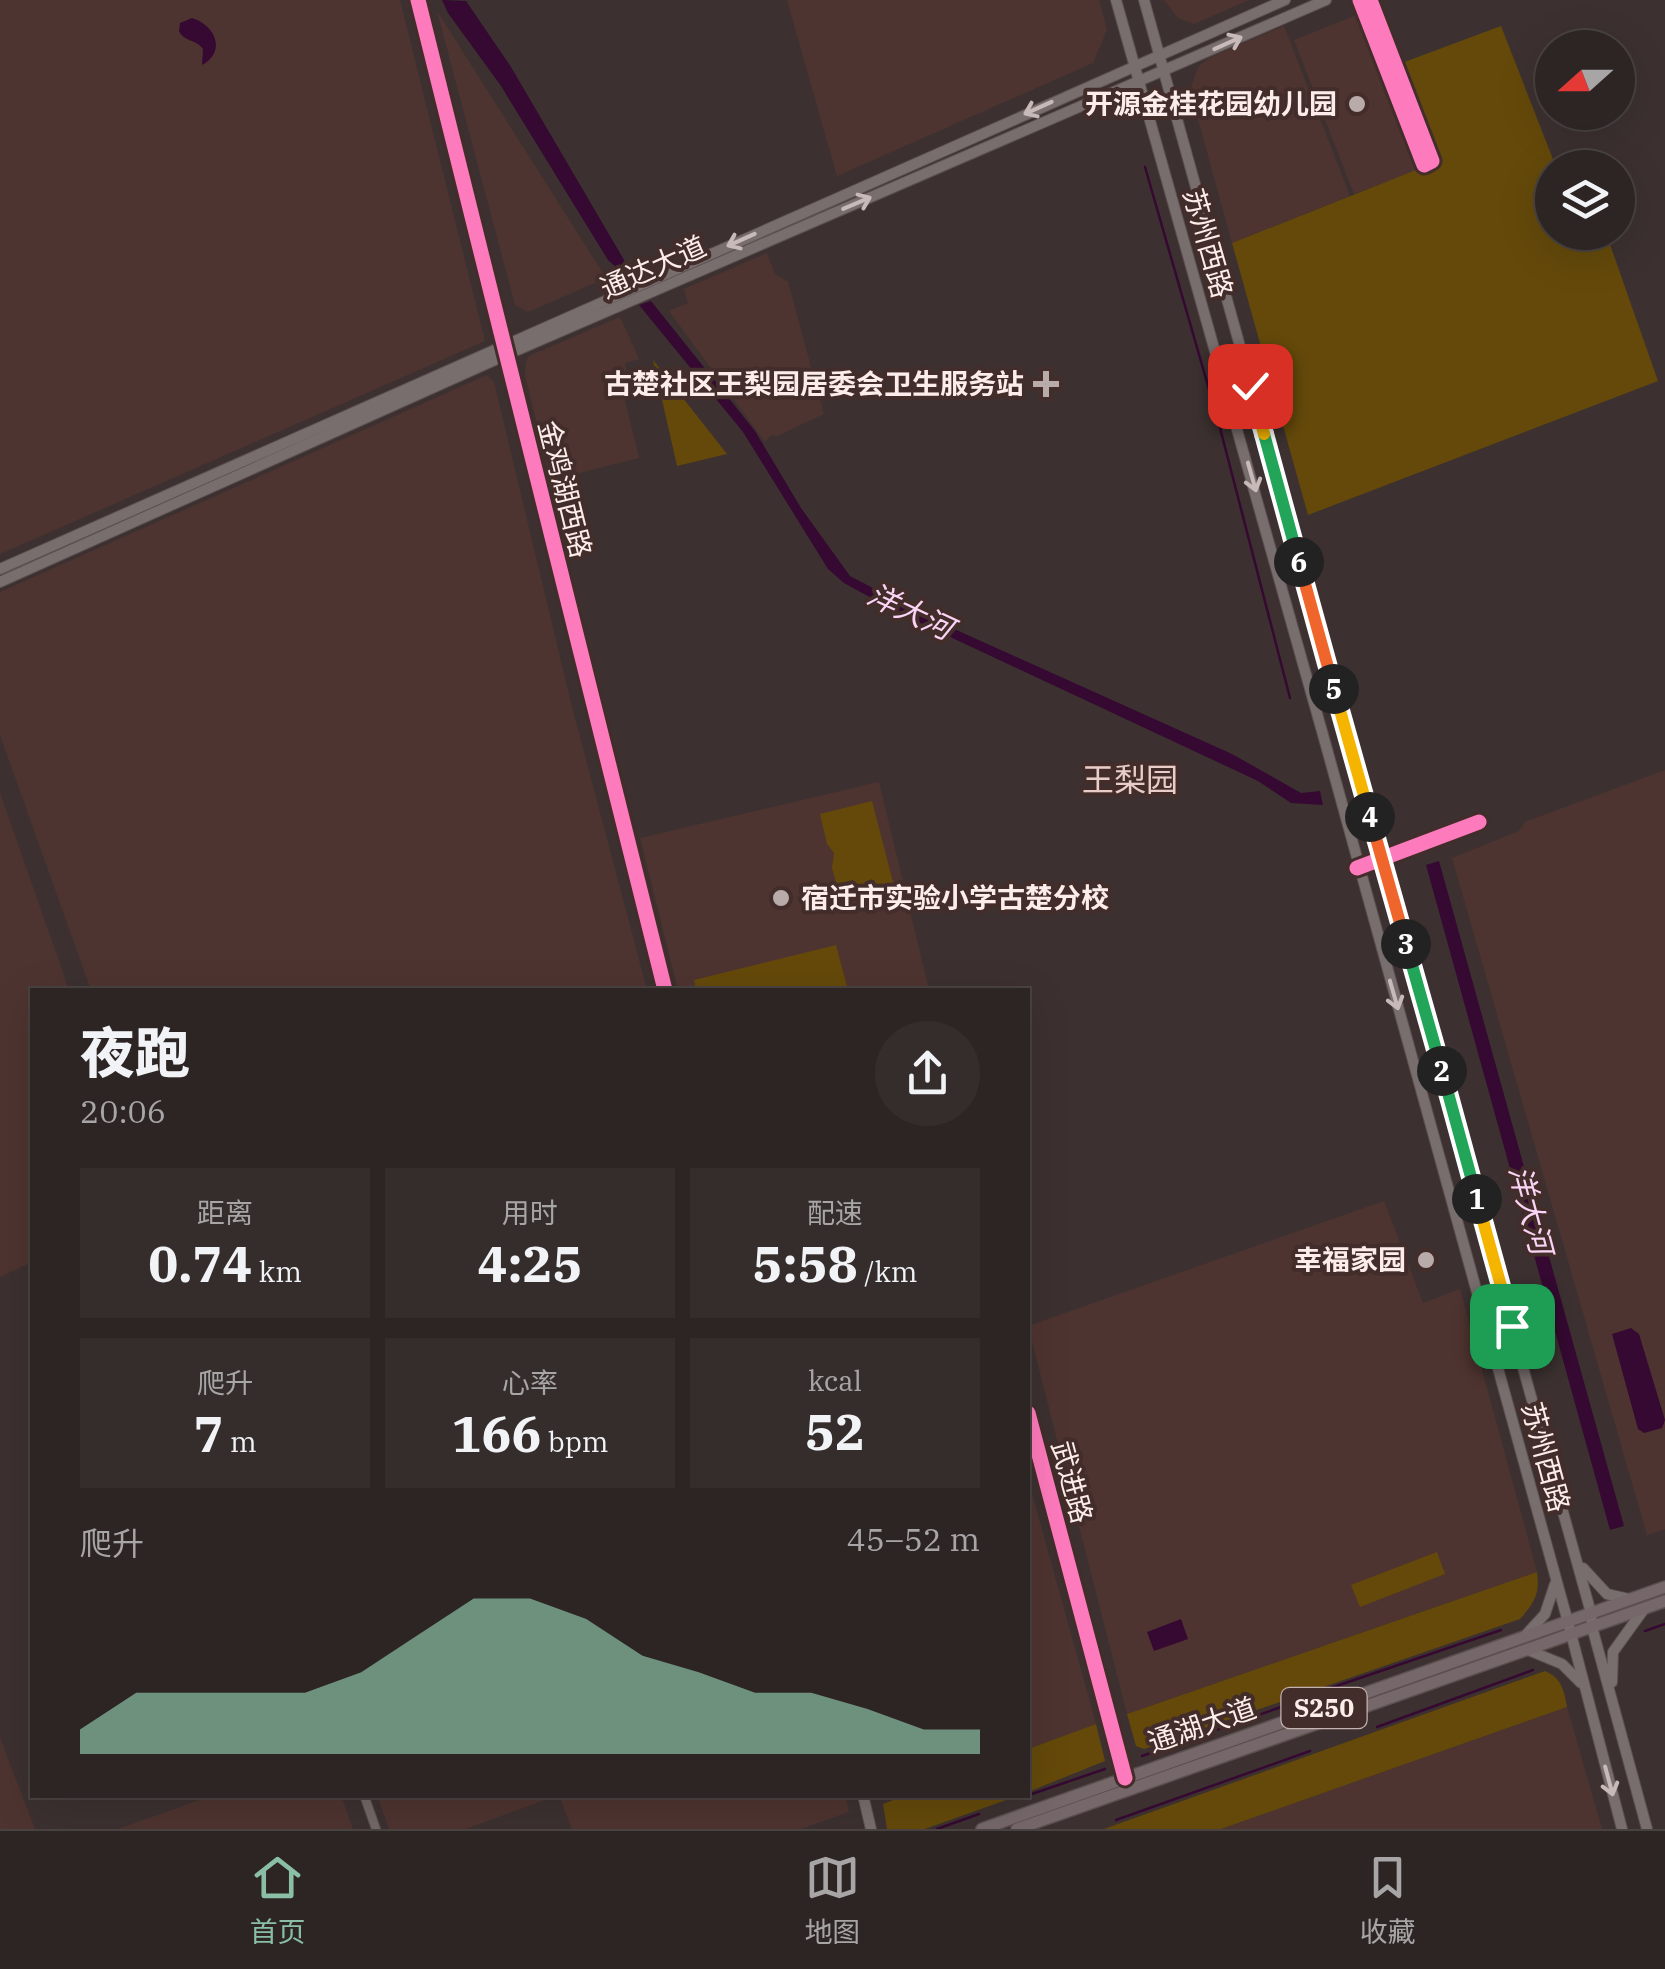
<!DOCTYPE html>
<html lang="zh">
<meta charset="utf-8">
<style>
:root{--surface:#2d2524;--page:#352d2c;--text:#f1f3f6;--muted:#a7a5a6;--line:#484241;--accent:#8abfa5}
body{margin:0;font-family:"IBM Plex Serif","Noto Sans SC",serif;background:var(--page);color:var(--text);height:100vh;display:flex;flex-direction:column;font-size:38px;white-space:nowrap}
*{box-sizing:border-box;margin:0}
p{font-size:32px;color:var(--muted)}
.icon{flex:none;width:55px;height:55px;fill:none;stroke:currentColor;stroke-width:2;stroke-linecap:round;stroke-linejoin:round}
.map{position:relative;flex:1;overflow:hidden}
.sheet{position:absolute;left:30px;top:988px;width:1000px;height:810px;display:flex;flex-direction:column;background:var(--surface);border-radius:0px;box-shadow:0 10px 40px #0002,0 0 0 2px var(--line)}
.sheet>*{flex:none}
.needle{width:65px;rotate:249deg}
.controls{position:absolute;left:1535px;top:30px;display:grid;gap:20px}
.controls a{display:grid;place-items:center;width:100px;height:100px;border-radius:50%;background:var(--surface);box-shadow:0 10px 40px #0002,0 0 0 2px var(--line);font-size:50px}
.pin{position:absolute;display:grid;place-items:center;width:85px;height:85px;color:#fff;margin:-42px;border-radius:20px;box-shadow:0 5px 15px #0006}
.km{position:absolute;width:50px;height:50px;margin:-25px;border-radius:50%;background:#222;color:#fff;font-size:28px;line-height:50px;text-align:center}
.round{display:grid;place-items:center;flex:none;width:105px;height:105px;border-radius:52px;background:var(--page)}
.summary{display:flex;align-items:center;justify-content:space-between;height:170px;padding:0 50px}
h1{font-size:55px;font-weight:800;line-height:75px}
.figures{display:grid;grid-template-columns:repeat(3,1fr);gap:15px;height:170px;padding:10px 50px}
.figures div{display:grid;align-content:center;border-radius:0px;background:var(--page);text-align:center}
.figures b{font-size:50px;font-weight:800}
.figures small{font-size:28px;font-weight:400}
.figures p{font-size:28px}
.chart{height:280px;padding:20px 50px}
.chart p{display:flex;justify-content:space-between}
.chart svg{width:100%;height:180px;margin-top:10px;fill:var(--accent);opacity:.7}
.dock{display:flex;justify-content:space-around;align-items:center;height:140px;border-top:2px solid var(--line);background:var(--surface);font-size:28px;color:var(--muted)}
.dock a{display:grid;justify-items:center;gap:5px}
.dock .active{color:var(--accent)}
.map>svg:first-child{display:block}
.built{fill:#4e3430}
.green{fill:#64490a}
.water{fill:#350931}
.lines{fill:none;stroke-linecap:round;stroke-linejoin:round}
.stream{stroke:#350931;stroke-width:2.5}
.street-casing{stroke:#5b504f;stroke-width:10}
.secondary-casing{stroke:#5b504f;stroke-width:12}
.primary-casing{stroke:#5b504f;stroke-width:14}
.street{stroke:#726867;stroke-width:8}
.secondary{stroke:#796e6e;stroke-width:10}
.primary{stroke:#76686a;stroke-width:11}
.cycleway-casing{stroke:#422d2a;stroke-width:21}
.cycleway{stroke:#fd7abc;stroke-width:15}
.oneway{stroke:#c8bab9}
.split-1-casing{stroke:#fff;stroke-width:20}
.split-2-casing{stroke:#fff;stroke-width:20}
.split-3-casing{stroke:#fff;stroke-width:20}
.split-4-casing{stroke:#fff;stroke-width:20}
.split-5-casing{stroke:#fff;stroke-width:20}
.split-6-casing{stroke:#fff;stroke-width:20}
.split-7-casing{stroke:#fff;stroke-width:20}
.split-8-casing{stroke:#fff;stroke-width:20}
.split-1{stroke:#f5b400;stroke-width:12}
.split-2{stroke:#22a559;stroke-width:12}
.split-3{stroke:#22a559;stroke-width:12}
.split-4{stroke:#f0652b;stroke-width:12}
.split-5{stroke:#f5b400;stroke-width:12}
.split-6{stroke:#f0652b;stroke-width:12}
.split-7{stroke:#22a559;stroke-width:12}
.split-8{stroke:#f5b400;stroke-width:12}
.poi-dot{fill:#b9abaa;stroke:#422d2a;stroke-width:4}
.labels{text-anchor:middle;stroke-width:8;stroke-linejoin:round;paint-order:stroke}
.shield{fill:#422d2a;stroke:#c4b3b1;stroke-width:2.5}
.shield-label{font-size:25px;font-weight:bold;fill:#fcedeb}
.poi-label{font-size:28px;font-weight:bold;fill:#fcedeb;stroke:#422d2a;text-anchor:end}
.street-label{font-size:28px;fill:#fcedeb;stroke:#422d2a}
.water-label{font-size:30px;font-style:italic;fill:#f9d4f4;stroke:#422d2a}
.quarter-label{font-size:32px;fill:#e9cdc9;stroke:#422d2a}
</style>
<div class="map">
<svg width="1665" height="1829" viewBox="0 0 1665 1829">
<rect width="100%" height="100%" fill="#3c3130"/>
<path class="built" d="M0,0H400L485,341L0,554Z
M787,0H1099L1107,30L1093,63L837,176Z
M1164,0H1249L1194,24L1178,18Z
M437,11L599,267L606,278L528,312L515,305Z
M1359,14L1420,169L1354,194L1294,40Z
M1284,26L1350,196L1232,243L1190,90L1198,67L1209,58Z
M767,253L775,274L788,282L824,414L777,436L771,435L765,442L669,311L688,303L684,289Z
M620,317L639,359L625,363L630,387L622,389L639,458L551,480L525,375L526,362L529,356Z
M487,375L494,382L571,703L647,990H91L0,735V592Z
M1665,770V1529L1647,1535L1452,858L1519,831L1525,822Z
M879,782L929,990H678L640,838Z
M0,793L69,990H32V1262L0,1277Z
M1384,1201L1423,1303L1460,1289L1537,1572L1127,1714L1028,1326Z
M1028,1479L1096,1724L1028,1749Z
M1567,1707L1602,1829H1221Z
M0,1738L35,1829H0Z
M214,1795H341L353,1829H118Z
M377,1795H558L466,1829H389Z
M559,1795H845L849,1812L801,1829H572Z"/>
<path class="green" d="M1501,26L1556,167L1552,168V232L1606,233L1658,381L1308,515L1232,243L1436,162L1399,64Z
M653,360L727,454L677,466Z
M872,801L894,886L841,900L832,868L834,853L827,844L820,814Z
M836,945L848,990H696L694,980Z
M1437,1552L1445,1574L1360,1607L1351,1585Z
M1537,1572C1540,1594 1535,1602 1520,1619L1144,1749L1136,1746L1127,1714Z
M1545,1671C1562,1678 1564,1691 1567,1707L1221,1829H1104Z
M1096,1724L1105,1761L1028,1792V1749Z
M906,1795H1020L925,1829H887L883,1804Z"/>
<path class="water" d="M442,0L466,1L511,67L627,265L618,269L608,260L501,86L448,13Z
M192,18C215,25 227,51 202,65L203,49C196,39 184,42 179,31L180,23Z
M651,301L755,431L801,508L850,576L932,619L1232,754L1301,793L1320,791L1323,805L1291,803L1258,781L899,613L844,583L828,569L743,432L639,305Z
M1439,861L1624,1526L1610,1530L1426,865Z
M1631,1328L1639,1334L1665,1420L1662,1428L1644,1433L1638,1429L1612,1334Z
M1181,1619L1188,1639L1154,1651L1147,1632Z"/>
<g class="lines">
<path class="stream" d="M1145,167L1215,410
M1219,424L1290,698
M1645,1631L1665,1624
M1307,1696L1501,1630
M1377,1727L1533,1670
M1142,1756L1284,1706
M1026,1796L1105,1769
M1116,1820L1310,1751
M937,1829L979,1814"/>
<g class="street-casing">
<path id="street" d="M1360,0L1424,165L1432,161L1370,0
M1357,868L1479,822
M1028,1413L1125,1778
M364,1795L376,1829"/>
</g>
<g class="secondary-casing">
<path id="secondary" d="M418,0L665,990
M1116,0L1325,742L1568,1622L1622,1829
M1144,0L1591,1613L1592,1627L1647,1829
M0,569L1285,0
M0,582L506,355L1326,0
M1583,1568L1607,1594L1629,1599
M1524,1637L1545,1614L1555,1584
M1528,1650L1562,1664L1581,1683
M1612,1682L1613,1652L1644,1609
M863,1795L871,1829"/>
</g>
<g class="primary-casing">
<path id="primary" d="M982,1829L1665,1587
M1017,1829L1665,1601"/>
</g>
<use href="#street" class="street"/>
<use href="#secondary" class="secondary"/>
<use href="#primary" class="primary"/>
<g class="cycleway-casing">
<path id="cycleway" d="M418,0L665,990
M1360,0L1424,165L1432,161L1370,0
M1357,868L1479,822
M1028,1413L1125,1778"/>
</g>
<use href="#cycleway" class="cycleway"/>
</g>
<defs><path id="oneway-shaft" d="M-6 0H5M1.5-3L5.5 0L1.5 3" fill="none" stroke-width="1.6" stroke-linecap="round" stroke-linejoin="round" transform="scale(2.5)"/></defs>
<g class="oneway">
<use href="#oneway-shaft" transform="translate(1228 43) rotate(-24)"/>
<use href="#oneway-shaft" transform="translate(1038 108) rotate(156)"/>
<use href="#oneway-shaft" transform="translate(857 203) rotate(-23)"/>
<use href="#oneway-shaft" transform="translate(741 240) rotate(156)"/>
<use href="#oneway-shaft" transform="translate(1252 477) rotate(74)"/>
<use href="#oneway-shaft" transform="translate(1394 995) rotate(74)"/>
<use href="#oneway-shaft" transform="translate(1609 1781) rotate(75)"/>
</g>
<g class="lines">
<g class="split-1-casing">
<path id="split-1" d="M1477,1199L1512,1326"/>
</g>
<g class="split-2-casing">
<path id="split-2" d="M1442,1071L1477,1199"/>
</g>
<g class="split-3-casing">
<path id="split-3" d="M1406,944L1442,1071"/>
</g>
<g class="split-4-casing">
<path id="split-4" d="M1370,817L1406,944"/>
</g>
<g class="split-5-casing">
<path id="split-5" d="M1334,689L1370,817"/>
</g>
<g class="split-6-casing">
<path id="split-6" d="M1299,562L1334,689"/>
</g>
<g class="split-7-casing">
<path id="split-7" d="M1264,434L1299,562"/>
</g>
<g class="split-8-casing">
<path id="split-8" d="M1250,386L1264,434"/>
</g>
<use href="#split-1" class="split-1"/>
<use href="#split-2" class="split-2"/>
<use href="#split-3" class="split-3"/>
<use href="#split-4" class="split-4"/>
<use href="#split-5" class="split-5"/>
<use href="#split-6" class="split-6"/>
<use href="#split-7" class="split-7"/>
<use href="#split-8" class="split-8"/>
</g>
<g class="poi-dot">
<circle cx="1357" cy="104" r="10"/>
<path d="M1041 369h10v10h10v10h-10v10h-10v-10h-10v-10h10z"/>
<circle cx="781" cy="898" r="10"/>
<circle cx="1426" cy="1260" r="10"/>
</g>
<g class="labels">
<rect class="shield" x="1281.5" y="1688" width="85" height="40" rx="8"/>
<g class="shield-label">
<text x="1324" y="1717">S250</text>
</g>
<g class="poi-label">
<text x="1337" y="114">开源金桂花园幼儿园</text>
<text x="1024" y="394">古楚社区王梨园居委会卫生服务站</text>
<text x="801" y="908" text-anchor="start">宿迁市实验小学古楚分校</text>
<text x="1406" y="1270">幸福家园</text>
</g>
<g class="street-label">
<text transform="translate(1208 243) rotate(74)" y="10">苏州西路</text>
<text transform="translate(653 267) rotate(-24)" y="10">通达大道</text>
<text transform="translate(565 489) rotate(76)" y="10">金鸡湖西路</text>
<text transform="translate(1546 1457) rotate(75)" y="10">苏州西路</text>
<text transform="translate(1072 1482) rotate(75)" y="10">武进路</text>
<text transform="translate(1202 1725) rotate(-19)" y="10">通湖大道</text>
</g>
<g class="water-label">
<text transform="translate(910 612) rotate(25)" y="10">洋大河</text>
<text transform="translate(1530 1210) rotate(75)" y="10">洋大河</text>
</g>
<g class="quarter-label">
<text x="1130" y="791">王梨园</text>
</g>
</g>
</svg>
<div class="controls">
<a><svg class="needle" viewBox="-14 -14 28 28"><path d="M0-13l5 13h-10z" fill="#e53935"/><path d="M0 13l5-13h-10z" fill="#a7a5a6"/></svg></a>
<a><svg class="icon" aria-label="layers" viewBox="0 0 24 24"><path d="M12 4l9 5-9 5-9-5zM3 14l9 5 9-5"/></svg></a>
</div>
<div class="pin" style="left:1512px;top:1326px;background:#1e9e55"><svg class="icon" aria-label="arrive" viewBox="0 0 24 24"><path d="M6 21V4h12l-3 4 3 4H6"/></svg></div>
<div class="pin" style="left:1250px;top:386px;background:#d93025"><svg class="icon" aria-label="check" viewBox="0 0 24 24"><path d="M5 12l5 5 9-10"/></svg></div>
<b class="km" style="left:1477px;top:1199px">1</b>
<b class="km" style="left:1442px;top:1071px">2</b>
<b class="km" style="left:1406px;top:944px">3</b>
<b class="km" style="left:1370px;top:817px">4</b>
<b class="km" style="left:1334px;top:689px">5</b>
<b class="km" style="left:1299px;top:562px">6</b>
<section class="sheet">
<div class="summary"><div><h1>夜跑</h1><p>20:06</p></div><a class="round"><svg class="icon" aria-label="share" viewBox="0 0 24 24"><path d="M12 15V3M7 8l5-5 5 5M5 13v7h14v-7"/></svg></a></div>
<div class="figures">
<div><p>距离</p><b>0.74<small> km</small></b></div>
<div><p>用时</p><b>4:25</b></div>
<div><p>配速</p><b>5:58<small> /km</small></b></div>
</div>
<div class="figures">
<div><p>爬升</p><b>7<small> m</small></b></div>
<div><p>心率</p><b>166<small> bpm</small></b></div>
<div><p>kcal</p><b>52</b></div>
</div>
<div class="chart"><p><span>爬升</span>45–52 m</p>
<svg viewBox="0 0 160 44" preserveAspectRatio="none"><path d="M0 44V38L10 29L20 29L30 29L40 29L50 24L60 15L70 6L80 6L90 11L100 20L110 24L120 29L130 29L140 33L150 38L160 38V44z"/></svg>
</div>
</section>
</div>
<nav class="dock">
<a class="active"><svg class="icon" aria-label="home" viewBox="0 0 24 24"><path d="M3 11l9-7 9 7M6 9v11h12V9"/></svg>首页</a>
<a><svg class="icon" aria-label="map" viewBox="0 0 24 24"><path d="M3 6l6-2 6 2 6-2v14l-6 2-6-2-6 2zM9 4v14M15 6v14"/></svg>地图</a>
<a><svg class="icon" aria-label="saved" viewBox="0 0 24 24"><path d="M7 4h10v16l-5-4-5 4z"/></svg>收藏</a>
</nav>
